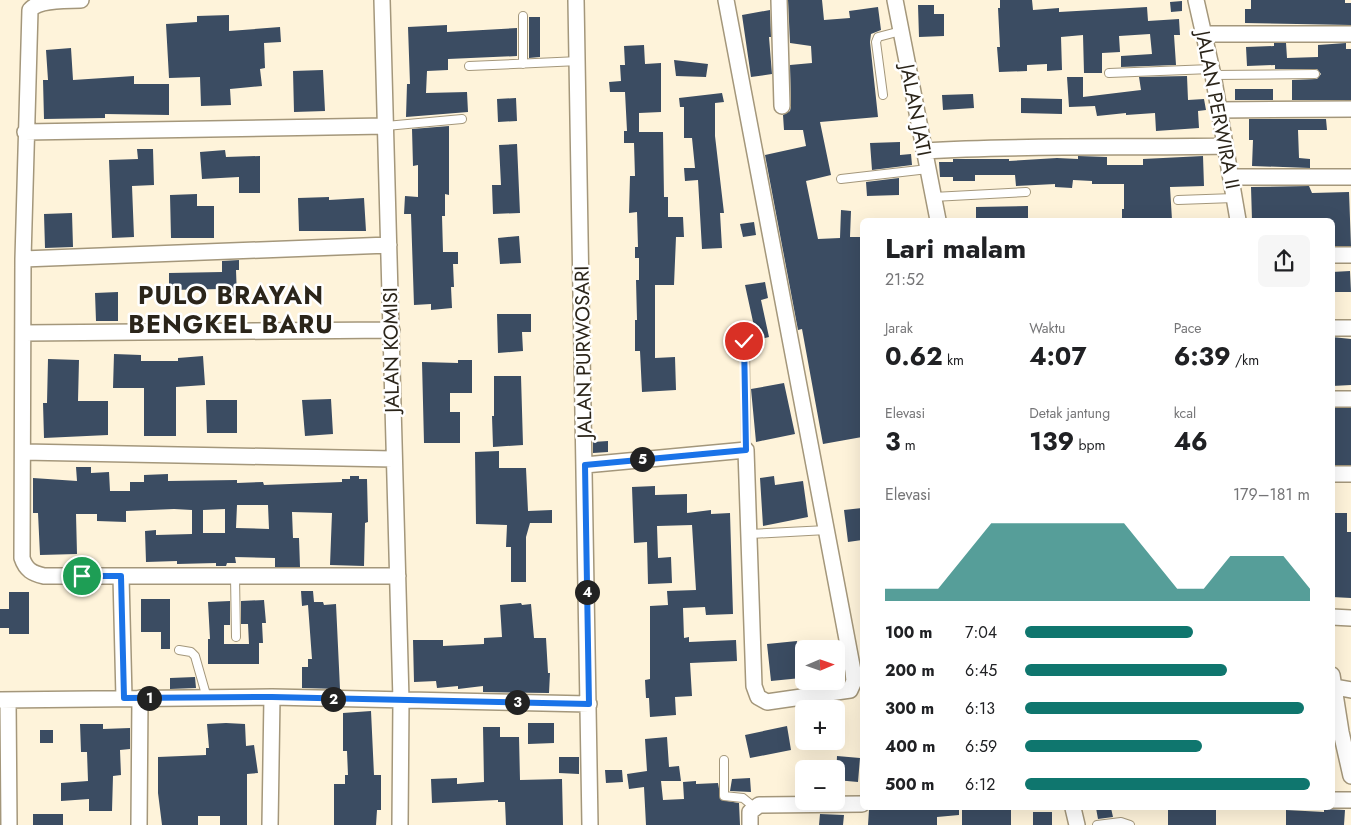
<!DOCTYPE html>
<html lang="id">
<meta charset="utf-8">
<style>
:root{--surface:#fff;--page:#f6f6f6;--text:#202124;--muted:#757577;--accent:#0f766e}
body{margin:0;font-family:Jost,sans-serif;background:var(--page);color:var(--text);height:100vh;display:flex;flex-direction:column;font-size:19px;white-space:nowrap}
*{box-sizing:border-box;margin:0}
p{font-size:16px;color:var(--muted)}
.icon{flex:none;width:28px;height:28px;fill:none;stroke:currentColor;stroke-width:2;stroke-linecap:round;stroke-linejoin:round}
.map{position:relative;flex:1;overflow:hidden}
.details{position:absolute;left:860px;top:218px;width:475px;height:592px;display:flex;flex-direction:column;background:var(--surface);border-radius:8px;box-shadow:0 5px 20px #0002}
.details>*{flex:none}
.needle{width:32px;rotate:88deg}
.tools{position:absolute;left:795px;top:640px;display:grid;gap:10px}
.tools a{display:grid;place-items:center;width:50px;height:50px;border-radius:8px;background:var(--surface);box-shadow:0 5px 20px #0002;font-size:25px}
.pin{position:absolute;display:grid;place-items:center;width:42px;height:42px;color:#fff;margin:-21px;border:2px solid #fff;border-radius:50%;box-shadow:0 1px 5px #0007}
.km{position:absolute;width:25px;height:25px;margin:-12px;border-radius:50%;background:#222;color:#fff;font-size:14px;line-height:25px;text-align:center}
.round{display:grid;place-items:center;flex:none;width:52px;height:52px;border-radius:8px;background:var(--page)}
.headline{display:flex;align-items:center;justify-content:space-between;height:85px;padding:0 25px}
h1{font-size:28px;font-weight:700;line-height:38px}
.figures{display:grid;grid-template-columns:repeat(3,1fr);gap:8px;height:85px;padding:5px 25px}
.figures div{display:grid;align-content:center}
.figures b{font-size:25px;font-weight:700}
.figures small{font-size:14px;font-weight:400}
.figures p{font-size:14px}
.chart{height:140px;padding:10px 25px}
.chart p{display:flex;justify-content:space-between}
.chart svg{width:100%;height:90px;margin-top:5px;fill:var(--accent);opacity:.7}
ul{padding:0 25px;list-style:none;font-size:16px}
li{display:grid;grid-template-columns:80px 60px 1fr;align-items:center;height:38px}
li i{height:12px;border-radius:6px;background:var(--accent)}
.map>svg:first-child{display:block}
.building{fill:#3b4c62;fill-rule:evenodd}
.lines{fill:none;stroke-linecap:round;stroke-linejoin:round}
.service-casing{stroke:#a4977b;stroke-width:10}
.minor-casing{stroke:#a4977b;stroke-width:18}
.service{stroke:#fff;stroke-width:8}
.minor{stroke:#fff;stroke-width:15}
.route-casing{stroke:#fff;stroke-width:10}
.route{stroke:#1a73e8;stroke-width:6}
.labels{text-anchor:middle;stroke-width:5;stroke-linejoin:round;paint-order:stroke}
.street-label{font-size:20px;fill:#2b251a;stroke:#fff}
.district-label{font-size:25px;font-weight:bold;letter-spacing:1px;fill:#2b251a;stroke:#fff}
</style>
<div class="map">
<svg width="1351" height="825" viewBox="0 0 1351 825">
<rect width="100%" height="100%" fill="#fef3da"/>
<path class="building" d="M788,0H822L824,20L850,18L849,11L878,7L881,30L871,34L870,42L878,117L820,122L831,175L806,181L818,239L840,238L841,210L851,211L850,237H862V437L823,444L802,329L798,330L765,155L806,146L803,130H784L783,115L790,111L791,106L790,65L812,63L811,46L790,43Z
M1000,0H1032L1033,10L1059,8V12L1147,7L1148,21L1179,19L1180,35H1174L1176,65L1121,67V56L1152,54L1150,34L1119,36L1120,52L1102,53V73H1084L1083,35L1061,37L1062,70L1047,71V64L1027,65V71L999,72L997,47H1000L998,8H1000Z
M1251,0H1345V3H1351V25L1245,23V9H1251Z
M1182,1V11L1171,12L1170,2Z
M918,5H934V14H944V36L919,37Z
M770,10L771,37H769L772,74L751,77L742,15Z
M229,15V31L280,27L281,42L264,43L265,68L260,69L262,86L230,89L231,105L201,106L200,77L169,78L166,24L197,22V16Z
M529,17H540V57L529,58Z
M447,25V32L517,28V56L448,59V70L427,71L426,93L467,92L468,112L406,117L407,84H410L408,27Z
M1274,43H1286L1287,58L1318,57V45L1346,43V49H1351V100H1292V80L1317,79L1321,74L1317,69H1275V65L1247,66L1246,47L1274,46Z
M644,45L645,64L661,63V112L639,113V132H663L664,197H668V217H683L684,237H676L674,285H655V358L675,357L676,390L642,392L640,351H635V320H637L636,280H639V258H635V247H638L637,212L629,213L630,176H635L634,143H624V131H627L625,92H610L609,82L621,81L620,65H625L624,46Z
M71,48L73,80L134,76V84H169V115L105,114V118L44,119L43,80H48L46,50Z
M674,60L708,64L706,77L676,76Z
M323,70L325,111L294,112L293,71Z
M1187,76L1188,100L1204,99L1206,110L1198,111L1199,128L1156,131L1155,113L1126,115V113L1097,116L1095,106L1069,107L1067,77H1083V97L1141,90L1139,77Z
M1235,89H1273V100H1235Z
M722,93L724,102L715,103V136L724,213H720L722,248L702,249L698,180L685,181L684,168H695L692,138H684V107H680L679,98Z
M973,94L974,108L943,110L942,95Z
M516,98L517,121L498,122L497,99Z
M1021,98L1062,99V114L1021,113Z
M1249,119H1326L1327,130H1298L1299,158L1310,159V168L1252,166L1253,140H1249Z
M449,126V195L445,194V216H442L443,252H458V264H453L454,287H451L452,308L431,310V304L414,305L411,214H404L405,196L418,197V165L413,166L412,129Z
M900,142V155L911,154L912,165L872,170L870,143Z
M517,144L520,213L493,214L492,185H501L499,145Z
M137,149H153L154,185L132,186L134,237L112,238L109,160L138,159Z
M225,150L226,157L260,156V193H239V177L202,179L200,152Z
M1078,156L1107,157V165H1143V159L1203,156L1204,186L1170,187L1172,220H1122V209H1124V184H1092V181L1073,180L1072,188L1055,187V184L1016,186L1015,175H975V181H953V177H940L939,162H953V159H1009V161L1057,158L1078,159Z
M899,178V195L867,196L866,182Z
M1309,186L1312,193L1349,192L1351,246H1332V220H1252L1251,187Z
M197,194V206H214V238H171L170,195Z
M329,197V200L364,198L366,231H299L298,198Z
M1028,206V220H976V207Z
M72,213L73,247L45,248L44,214Z
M754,222L756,235L743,237L740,224Z
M519,236L521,263L500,264L498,238Z
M239,260V270H236L237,298L223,299L222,289L169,290V273L222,272V261Z
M1350,271L1351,292H1332V272Z
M765,282L768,298L761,300L769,337L757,340L745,285Z
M118,292V321H96L95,293Z
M497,314H531V332H522L523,351L498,353Z
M1332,337L1351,339V385L1332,386Z
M114,354L141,355V361H178V358L203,356L205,385L176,387V436H144V388H113Z
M48,359L79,360L78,401H108V435L44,438L43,403H47Z
M458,360H472V393H450V412H460V443H424L422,362L458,363Z
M494,376H521L523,445L493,447L492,416H494Z
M784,383L795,434L756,442L751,389Z
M331,399L333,434L305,436L302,400Z
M206,400H237V433H207Z
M1332,408H1351V465H1332Z
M608,441V452L593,453V442Z
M499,451V468H526L528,511L552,510V523H530L526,537V582H511V547H506L507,525L476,524L475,452Z
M76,467H91V473L109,472L110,491H130V482H144V475L168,474V481L237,480V483L263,482L264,485L342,482V479H350V476H359V479H367L368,522L365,523L364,566L330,565L332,513L292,512L293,538H299L300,567H275V558L235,557L236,563H227L226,566H216V563L177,564V561L146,562L145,531L156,530V535L192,534V510L174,509L126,511V522L97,521V514H76L77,554L40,555L38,513H33V478L77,481ZM237,505H268L269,529L236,528ZM225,509V533H203V510Z
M774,476L775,485L803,481L808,517L763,526L760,478Z
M655,486V495L687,494V513L711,510V514L730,513L733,614L706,615L705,607L683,608L684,638L689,637V642L736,640L737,661L690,663L692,696L675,697L676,715L650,717L649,698H646L645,680L650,679V606L668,605L667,591L696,590L692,525L657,526L658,558L671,557L672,583L648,584L647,542L634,543L632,487Z
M862,508V540L848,542L844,510Z
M1332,513H1347V532H1351V598L1332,597Z
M301,591H313L314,602H323L324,605L336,604L340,689L302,688V667H308V659H312L308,605L302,606Z
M9,592H29V634H9V628H0V609H9Z
M141,599H170V649H161V632H141Z
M264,600L266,623H262L263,643H259V664H208V639H210L208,602L230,601V625H224V644H249L248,624H241V601Z
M521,603L522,605L531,604L534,638H546L548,673H550L549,693L483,692V686L458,689V686L437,688L436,681L414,682L413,640H443V646L484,644V638L502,637L500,605Z
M797,641L801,678L771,681L767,644Z
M195,677L196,688L170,689V678Z
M371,711L374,775H381V810H377L376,825H334V784H345V775H348L347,751H343V713Z
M226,723L245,724L246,746L254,745L258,773L247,774V825H220V816H198V825H162L158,793V757L206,755V748H209L207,724Z
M528,723H554V743L528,744Z
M80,724H103V729L130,728V749L120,750L121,775L113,776L112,811H89V799L61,801V783L88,781L87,752H81Z
M787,726L791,750L750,758L745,735Z
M483,727H500V737H519L520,780L562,779L563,825H506L505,802H498V800L432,803L431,779L457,778V784L484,782Z
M40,730H53V743H40Z
M667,737L669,767L679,766L681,781H661L663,800L684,799L683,782L696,781V784L718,783L721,800L739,803L740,825H646L644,787L629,789L627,774L647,771L645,739Z
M837,756L860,758L858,782L836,780Z
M559,757H579V774L559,773Z
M605,770H622L623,782L606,783Z
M750,778L751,792L730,791L732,779Z
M891,808H959V815L937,817V825H868L869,810H891Z
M962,808H1011V825H962Z
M1096,808H1111L1113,817L1098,819Z
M1168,808H1216V825H1168Z
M1324,809L1345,810L1344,825H1286V810L1324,812Z
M1033,812H1052V825H1033Z
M33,814H63V825H33Z
M820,814L844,815L843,825H819Z"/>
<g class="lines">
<g class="service-casing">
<path id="service" d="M523,16V64
M469,66L579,61
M1109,73L1211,69
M1213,75L1315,74
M883,95L876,42L878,37L901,31
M386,126L462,119
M841,179L928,169
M933,197L1026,192
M1178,200L1234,198
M745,341L746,450
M750,534L827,530
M235,576L236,637
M179,650L191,652L195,656L207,698
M724,760V796L743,798L754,807
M1097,825L1121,822L1130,825"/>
</g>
<g class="minor-casing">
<path id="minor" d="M81,0C66,0 38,0 30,10L23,259L22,558C26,570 32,573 44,576H398
M382,0L401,700L400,825
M576,0L590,825
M779,0L782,106
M895,0L938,220
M1196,0L1213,75L1238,220
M1204,34H1351
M1218,110L1351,109
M25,132L386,126
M924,151C1024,145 1125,148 1225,146
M1231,177H1351
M1332,255H1351
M23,259L389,245
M1332,328H1351
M24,333L392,330
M1332,399H1351
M23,452L393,459
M585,465L746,450L754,686L758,697L767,702L850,690L854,681L853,671L726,0
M1332,474H1351
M121,576L124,698
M1332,617L1351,618
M1332,675L1341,732L1351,776
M1335,687L1351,690
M0,700L272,697L589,704
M8,700L9,825
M1332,800H1351
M1073,808L1077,825
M139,825L140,698
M270,825L272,697
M750,825V812L759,805L862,804"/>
</g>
<use href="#service" class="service"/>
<use href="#minor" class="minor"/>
</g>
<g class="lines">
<g class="route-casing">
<path id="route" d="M82,576H121L124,698L272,697L589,704L585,465L746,450L744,341"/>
</g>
<use href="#route" class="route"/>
</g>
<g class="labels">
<g class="street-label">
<text transform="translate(916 110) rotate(79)" y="7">JALAN JATI</text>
<text transform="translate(1218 110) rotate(79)" y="7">JALAN PERWIRA II</text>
<text transform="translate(391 350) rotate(-91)" y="7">JALAN KOMISI</text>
<text transform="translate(583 352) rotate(-91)" y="7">JALAN PURWOSARI</text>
</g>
<g class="district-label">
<text x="231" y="304">PULO BRAYAN<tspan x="231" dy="29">BENGKEL BARU</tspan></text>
</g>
</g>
</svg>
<div class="tools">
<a><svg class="needle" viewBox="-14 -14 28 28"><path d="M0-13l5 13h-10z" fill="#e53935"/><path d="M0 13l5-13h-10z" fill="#757577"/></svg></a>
<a>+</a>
<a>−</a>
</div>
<div class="pin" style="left:82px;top:576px;background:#1e9e55"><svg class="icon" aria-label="arrive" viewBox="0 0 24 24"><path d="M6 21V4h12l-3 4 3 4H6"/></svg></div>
<div class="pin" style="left:744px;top:341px;background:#d93025"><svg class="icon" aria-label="check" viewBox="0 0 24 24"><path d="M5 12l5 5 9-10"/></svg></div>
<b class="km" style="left:149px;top:698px">1</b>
<b class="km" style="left:333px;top:699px">2</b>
<b class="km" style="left:517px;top:702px">3</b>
<b class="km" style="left:587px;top:592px">4</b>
<b class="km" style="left:642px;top:459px">5</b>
<section class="details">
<div class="headline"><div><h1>Lari malam</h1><p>21:52</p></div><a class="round"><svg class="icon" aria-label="share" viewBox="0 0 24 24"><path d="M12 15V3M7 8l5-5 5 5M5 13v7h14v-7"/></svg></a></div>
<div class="figures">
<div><p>Jarak</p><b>0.62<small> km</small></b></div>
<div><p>Waktu</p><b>4:07</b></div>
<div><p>Pace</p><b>6:39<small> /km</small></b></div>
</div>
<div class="figures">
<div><p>Elevasi</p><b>3<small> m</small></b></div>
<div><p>Detak jantung</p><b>139<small> bpm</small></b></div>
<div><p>kcal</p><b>46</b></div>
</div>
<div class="chart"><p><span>Elevasi</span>179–181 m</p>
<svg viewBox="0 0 160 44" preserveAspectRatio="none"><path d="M0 44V38L10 38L20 38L30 22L40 6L50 6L60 6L70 6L80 6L90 6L100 22L110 38L120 38L130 22L140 22L150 22L160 38V44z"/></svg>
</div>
<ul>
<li><b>100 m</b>7:04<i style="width:59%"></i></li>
<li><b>200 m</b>6:45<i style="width:71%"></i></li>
<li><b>300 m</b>6:13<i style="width:98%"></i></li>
<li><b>400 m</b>6:59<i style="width:62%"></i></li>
<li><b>500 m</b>6:12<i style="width:100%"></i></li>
</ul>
</section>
</div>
